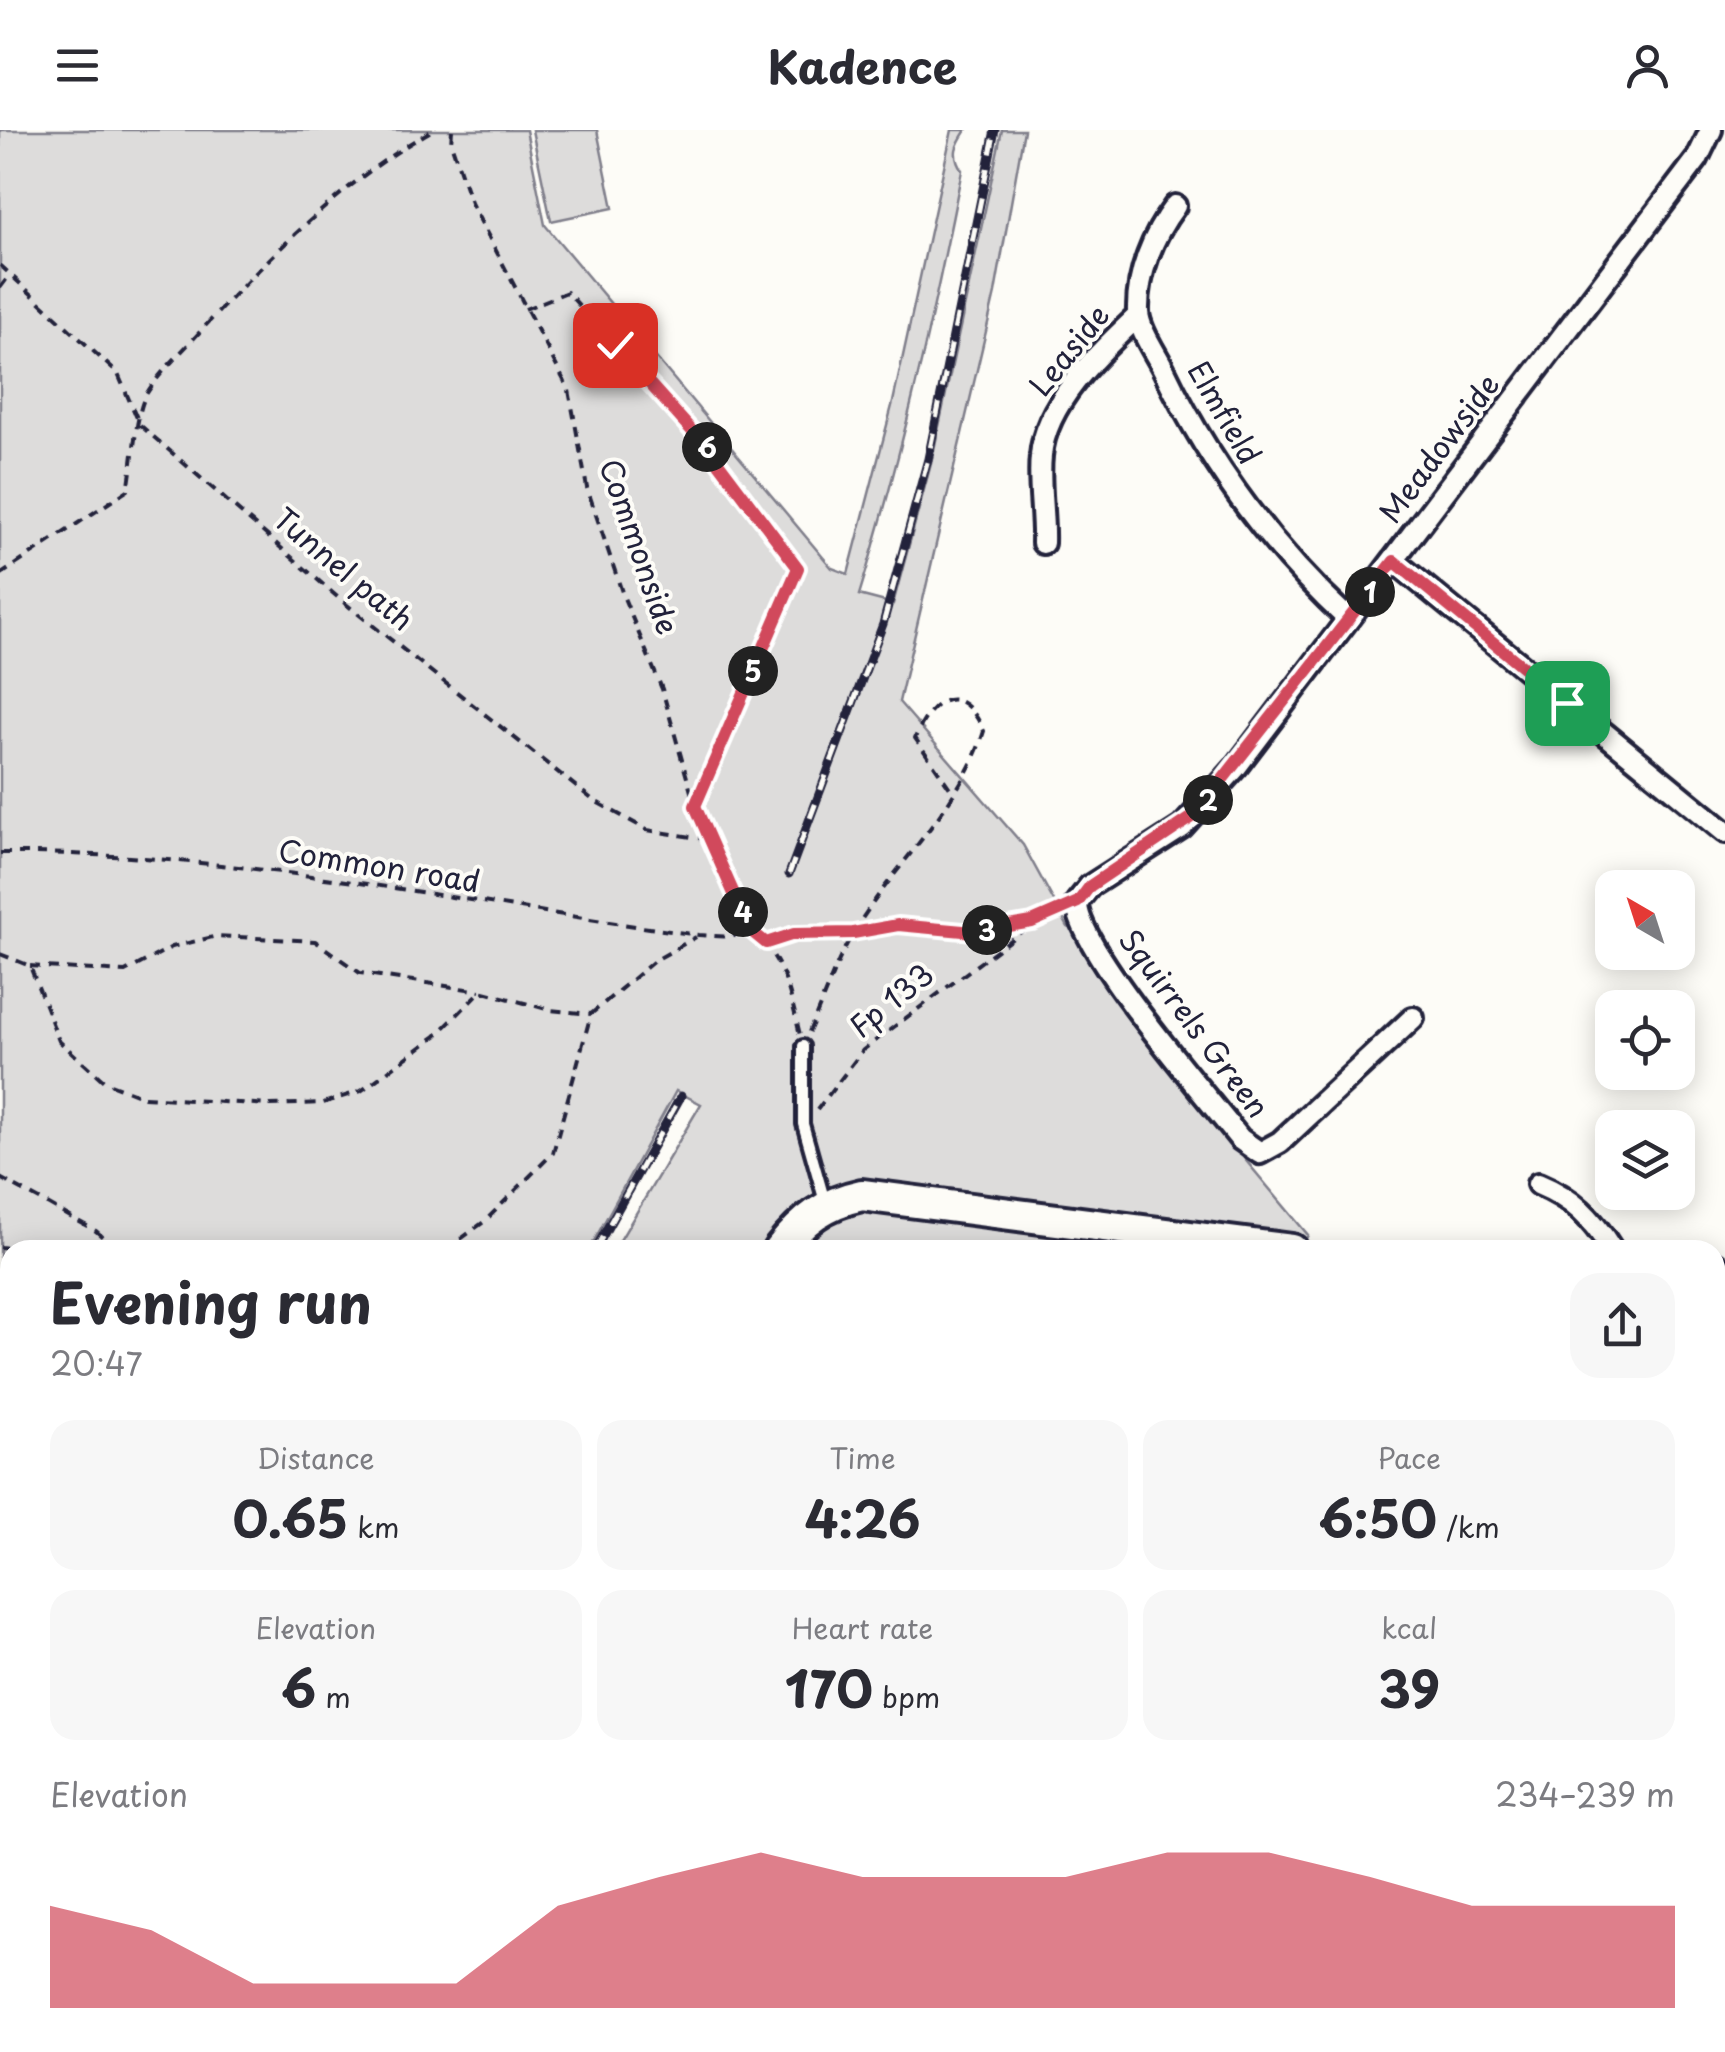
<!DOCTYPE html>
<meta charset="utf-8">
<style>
:root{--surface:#fff;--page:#f7f7f7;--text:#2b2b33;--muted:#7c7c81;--accent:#d1495b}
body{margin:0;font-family:"Playpen Sans",sans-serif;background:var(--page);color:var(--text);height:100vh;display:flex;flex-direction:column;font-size:38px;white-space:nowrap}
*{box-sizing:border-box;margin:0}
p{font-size:32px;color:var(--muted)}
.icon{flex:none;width:55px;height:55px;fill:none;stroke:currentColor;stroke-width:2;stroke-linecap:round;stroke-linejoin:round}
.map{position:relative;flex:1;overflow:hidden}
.details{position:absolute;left:0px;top:1110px;width:1725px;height:812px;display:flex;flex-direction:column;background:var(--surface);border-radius:30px 30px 0 0;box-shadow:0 5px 25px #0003}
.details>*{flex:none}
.needle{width:65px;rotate:321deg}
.controls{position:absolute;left:1595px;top:740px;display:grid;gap:20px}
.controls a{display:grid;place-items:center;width:100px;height:100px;border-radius:20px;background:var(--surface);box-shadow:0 5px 25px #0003;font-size:50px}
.pin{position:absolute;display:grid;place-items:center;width:85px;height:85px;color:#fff;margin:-42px;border-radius:20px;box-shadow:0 5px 15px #0006}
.km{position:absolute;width:50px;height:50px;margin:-25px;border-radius:50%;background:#222;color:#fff;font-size:28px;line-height:50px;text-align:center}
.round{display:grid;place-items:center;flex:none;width:105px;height:105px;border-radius:30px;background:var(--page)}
.summary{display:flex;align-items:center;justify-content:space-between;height:170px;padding:0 50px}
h1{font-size:55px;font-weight:700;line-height:75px}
.figures{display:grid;grid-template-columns:repeat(3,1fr);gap:15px;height:170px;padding:10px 50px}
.figures div{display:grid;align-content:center;border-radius:25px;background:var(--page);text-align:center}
.figures b{font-size:50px;font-weight:700}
.figures small{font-size:28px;font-weight:400}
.figures p{font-size:28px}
.chart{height:280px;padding:20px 50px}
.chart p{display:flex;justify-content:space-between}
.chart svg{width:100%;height:180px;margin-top:10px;fill:var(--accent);opacity:.7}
header{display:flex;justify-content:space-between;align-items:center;height:130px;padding:0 50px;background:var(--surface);font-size:45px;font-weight:700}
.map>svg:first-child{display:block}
.built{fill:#ecece9}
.green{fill:#dddcdb;stroke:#807f8b;stroke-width:2.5}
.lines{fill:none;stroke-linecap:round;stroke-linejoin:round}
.stream{stroke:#787885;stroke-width:5}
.lane-casing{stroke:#22223b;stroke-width:18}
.street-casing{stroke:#22223b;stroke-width:28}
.secondary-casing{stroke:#22223b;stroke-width:38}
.path{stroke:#22223b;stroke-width:4;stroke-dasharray:10 8;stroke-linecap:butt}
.lane{stroke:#fdfcf7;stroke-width:10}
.street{stroke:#fdfcf7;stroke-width:20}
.secondary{stroke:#fdfcf7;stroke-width:30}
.rail-casing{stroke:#22223b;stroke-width:9}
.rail{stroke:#fdfcf7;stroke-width:5;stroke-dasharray:15;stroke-linecap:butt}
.route-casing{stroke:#fff;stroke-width:20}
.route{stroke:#d1495b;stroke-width:12}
.labels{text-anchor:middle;stroke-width:8;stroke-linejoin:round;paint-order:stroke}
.street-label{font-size:30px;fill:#22223b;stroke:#fdfcf7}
</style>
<header><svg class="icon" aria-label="menu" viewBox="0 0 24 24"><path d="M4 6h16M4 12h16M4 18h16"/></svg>Kadence<svg class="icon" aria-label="person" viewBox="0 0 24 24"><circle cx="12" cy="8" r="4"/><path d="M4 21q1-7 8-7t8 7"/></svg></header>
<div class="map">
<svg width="1725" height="1922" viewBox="0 0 1725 1922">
<rect width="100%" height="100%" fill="#fdfcf7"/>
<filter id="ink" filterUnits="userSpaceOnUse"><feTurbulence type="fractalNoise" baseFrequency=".01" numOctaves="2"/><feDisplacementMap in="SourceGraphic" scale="20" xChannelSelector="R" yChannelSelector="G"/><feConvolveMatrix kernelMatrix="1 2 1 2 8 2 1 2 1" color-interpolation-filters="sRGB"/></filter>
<g filter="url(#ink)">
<path class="built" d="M671,1913H926L923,1922H684Z"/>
<path class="green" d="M0,0H526L545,95L832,438L848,444L893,272L952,0H966C956,15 951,24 962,40C934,183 902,326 859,465L893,474L931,334L1002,0H1024L995,163L899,572L1023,715L1068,797L1078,802L1222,1002L1308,1105L1300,1120H621L616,1117L701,974L676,961L589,1120H10V1769L0,1763Z
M532,0H597L613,78L551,91Z
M1715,1539L1725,1548V1650L1715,1645Z
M318,1912L324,1922H100L89,1913Z"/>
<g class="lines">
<path class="stream" d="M0,1268L10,1269
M0,1449L10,1462
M324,1912L330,1922"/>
<g class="lane-casing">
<path id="lane" d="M803,916V994L825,1072
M858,1922L866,1912"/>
</g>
<g class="street-casing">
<path id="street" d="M1175,76C1153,105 1137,144 1138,182C1139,200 1155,222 1163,238C1209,334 1270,417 1348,489
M1043,413C1044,384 1038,354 1041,326C1045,272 1101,221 1138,186
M1394,431L1725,702
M1413,888L1280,1012L1260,1023L1240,1009C1208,968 1075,816 1077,772L1090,756L1182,697L1236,637L1697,29L1711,0
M1538,1054C1574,1069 1592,1088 1612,1120
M1715,1133L1725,1141
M1715,1386L1725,1378
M0,1788L10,1796
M133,1912L144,1922
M460,1912L469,1922
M1000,1912L1001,1922
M1383,1912L1400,1922
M1724,1922L1725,1909"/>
</g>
<g class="secondary-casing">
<path id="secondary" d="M779,1120C803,1090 824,1073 862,1065L1292,1120
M1715,1527L1725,1536
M212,1912V1922"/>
</g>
<path class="path" d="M452,0L451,13L471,73L569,260L587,358L624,468L662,559L695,676L749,800
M0,135L118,244L140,295L342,471L593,670L647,700L711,710
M0,158L9,146
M525,179L567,162L710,321L798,438L695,676
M0,445L128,360C133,336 135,282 147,263C160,242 180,224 197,205C265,131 344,49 433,0
M0,723C234,721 468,774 699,805L731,807L749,800
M749,800C784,826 790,864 800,905
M766,813L794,804L853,803L897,795L974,802L1028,793
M0,824L30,836L59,911L105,952L144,967L271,975L323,973L361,961L436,906L481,861L550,880L591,884
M30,836L125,842L172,817L217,806L315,811L360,843L480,861
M809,902C823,870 835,834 853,803C893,736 961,676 984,601C961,551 933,566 915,608L952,661
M817,980L863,920L1033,793L1062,779
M0,1048L96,1101L117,1120
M0,1117L30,1120
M446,1120L485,1091L553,1023L591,884L654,831L696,807
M0,1187L10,1185
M0,1307L10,1306
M0,1356L10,1348
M1715,1614L1725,1619
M283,1912L290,1922"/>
<use href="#lane" class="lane"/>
<use href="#street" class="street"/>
<use href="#secondary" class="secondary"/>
<g class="rail-casing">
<path id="rail" d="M789,744L883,494L928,329L995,0
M595,1120L681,966
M0,1880L10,1871"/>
</g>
<use href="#rail" class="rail"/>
</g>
</g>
<g class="lines" filter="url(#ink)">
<g class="route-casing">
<path id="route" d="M615,215L710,321L798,438L695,676L750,800L766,813L794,804L853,803L898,795L974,802L1032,792L1078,772L1090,756L1194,686L1394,431L1567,573"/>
</g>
<use href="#route" class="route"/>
</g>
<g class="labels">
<g class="street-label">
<text transform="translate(1070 221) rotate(-51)" y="10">Leaside</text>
<text transform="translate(1223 283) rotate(60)" y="10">Elmfield</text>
<text transform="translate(1440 319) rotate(-53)" y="10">Meadowside</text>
<text transform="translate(638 417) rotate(71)" y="10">Commonside</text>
<text transform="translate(343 440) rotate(40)" y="10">Tunnel path</text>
<text transform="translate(379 737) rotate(9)" y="10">Common road</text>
<text transform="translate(892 871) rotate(-39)" y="10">Fp 133</text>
<text transform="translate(1193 894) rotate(53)" y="10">Squirrels Green</text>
</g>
</g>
</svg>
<div class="controls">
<a><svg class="needle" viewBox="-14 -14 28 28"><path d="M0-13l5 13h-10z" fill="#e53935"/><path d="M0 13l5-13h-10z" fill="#7c7c81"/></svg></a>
<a><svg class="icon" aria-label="locate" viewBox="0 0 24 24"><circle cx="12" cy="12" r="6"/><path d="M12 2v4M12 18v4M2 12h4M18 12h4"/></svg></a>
<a><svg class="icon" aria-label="layers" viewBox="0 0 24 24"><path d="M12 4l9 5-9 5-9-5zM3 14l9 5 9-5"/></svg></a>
</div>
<div class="pin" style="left:1567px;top:573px;background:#1e9e55"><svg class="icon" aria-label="arrive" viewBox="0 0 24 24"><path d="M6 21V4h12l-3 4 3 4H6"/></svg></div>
<div class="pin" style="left:615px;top:215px;background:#d93025"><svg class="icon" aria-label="check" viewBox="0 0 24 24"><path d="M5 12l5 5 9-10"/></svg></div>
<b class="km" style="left:1370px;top:462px">1</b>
<b class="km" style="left:1208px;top:670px">2</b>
<b class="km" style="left:987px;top:800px">3</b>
<b class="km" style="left:743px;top:782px">4</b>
<b class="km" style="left:753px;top:541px">5</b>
<b class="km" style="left:707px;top:317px">6</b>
<section class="details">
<div class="summary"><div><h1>Evening run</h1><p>20:47</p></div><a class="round"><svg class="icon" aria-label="share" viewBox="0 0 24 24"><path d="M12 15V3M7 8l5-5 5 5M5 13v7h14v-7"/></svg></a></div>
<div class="figures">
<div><p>Distance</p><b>0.65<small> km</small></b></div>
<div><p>Time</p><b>4:26</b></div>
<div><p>Pace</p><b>6:50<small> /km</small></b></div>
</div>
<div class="figures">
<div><p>Elevation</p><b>6<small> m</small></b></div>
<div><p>Heart rate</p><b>170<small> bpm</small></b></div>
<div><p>kcal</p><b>39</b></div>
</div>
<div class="chart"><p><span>Elevation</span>234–239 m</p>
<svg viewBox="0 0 160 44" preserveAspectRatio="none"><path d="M0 44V19L10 25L20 38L30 38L40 38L50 19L60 12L70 6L80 12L90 12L100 12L110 6L120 6L130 12L140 19L150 19L160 19V44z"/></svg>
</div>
</section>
</div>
